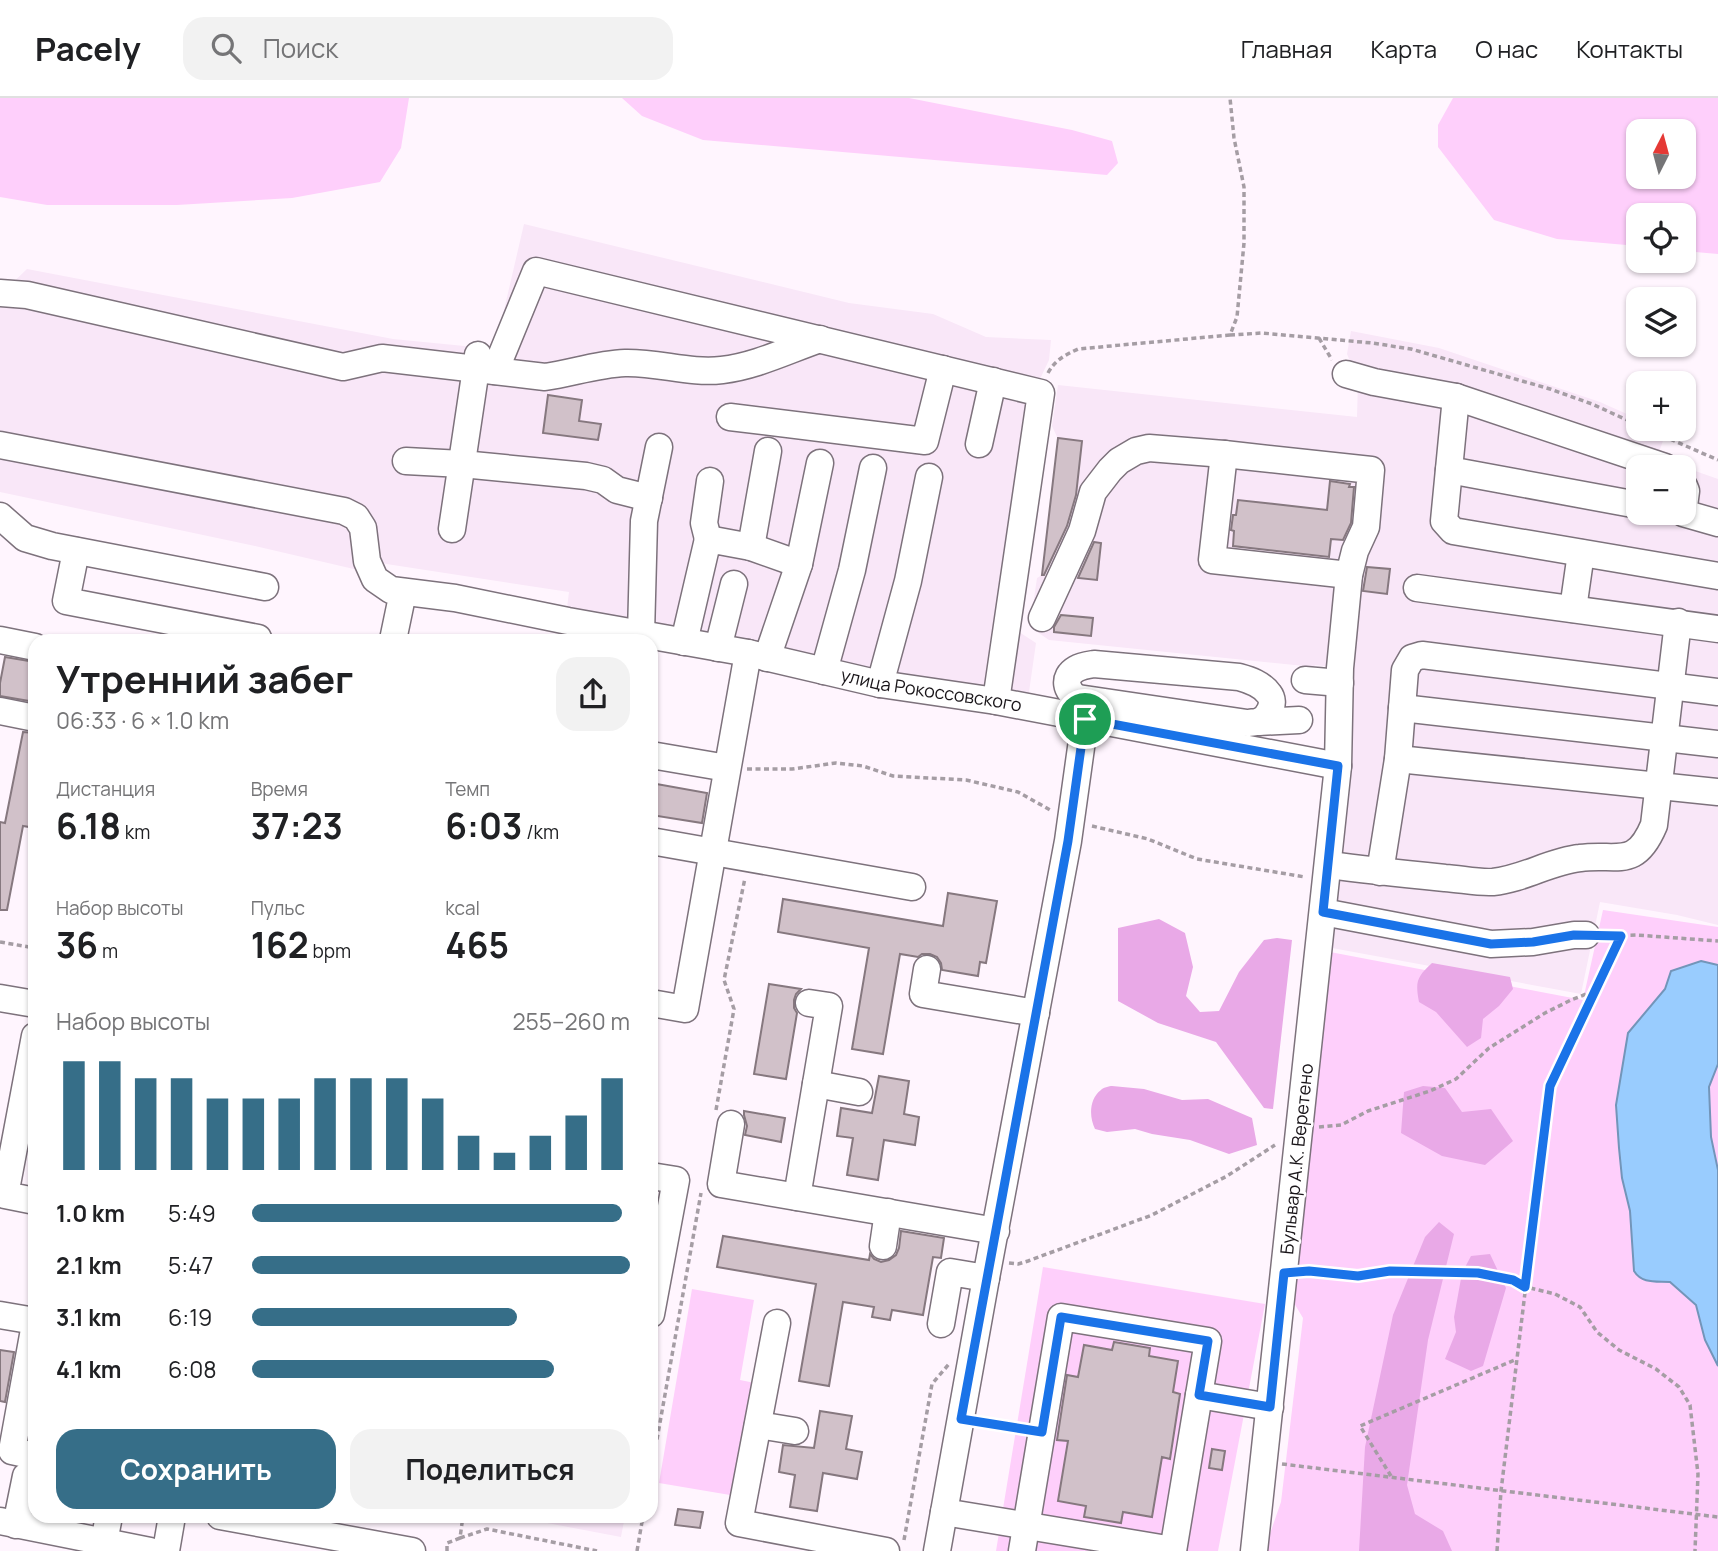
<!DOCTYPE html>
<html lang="ru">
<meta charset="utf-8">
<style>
:root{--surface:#fff;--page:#f2f2f2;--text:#202124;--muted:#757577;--line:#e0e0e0;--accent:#366e88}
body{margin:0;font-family:Manrope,sans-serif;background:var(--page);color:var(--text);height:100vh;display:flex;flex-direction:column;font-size:26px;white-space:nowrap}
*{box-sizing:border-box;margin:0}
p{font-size:23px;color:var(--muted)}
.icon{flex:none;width:38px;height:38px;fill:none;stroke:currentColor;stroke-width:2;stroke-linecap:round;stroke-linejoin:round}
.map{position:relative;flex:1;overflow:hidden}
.drawer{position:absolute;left:28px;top:536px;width:630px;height:889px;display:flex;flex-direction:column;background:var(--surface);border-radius:21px;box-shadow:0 2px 5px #0004}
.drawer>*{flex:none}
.needle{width:46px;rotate:6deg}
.buttons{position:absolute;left:1626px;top:21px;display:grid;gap:14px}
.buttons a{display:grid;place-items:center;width:70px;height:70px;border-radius:14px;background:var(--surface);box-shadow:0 2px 5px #0004;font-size:35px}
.pin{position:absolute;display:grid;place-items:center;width:60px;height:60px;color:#fff;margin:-30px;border:4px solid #fff;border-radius:50%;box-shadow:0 2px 7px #0007}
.round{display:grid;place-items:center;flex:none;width:74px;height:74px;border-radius:21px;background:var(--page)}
.headline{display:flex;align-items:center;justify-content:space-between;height:119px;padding:0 28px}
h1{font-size:38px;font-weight:700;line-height:52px}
.figures{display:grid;grid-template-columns:repeat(3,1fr);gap:10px;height:119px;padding:7px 28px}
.figures div{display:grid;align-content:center}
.figures b{font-size:35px;font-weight:700}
.figures small{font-size:19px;font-weight:400}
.figures p{font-size:19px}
.chart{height:196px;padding:14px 28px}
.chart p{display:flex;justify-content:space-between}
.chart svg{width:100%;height:126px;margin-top:7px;stroke:var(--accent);stroke-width:6}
.button{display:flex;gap:14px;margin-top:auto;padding:14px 28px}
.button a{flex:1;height:80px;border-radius:21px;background:var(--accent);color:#fff;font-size:28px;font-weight:700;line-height:80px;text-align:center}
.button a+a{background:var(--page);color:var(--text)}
ul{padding:0 28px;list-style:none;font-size:23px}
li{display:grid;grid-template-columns:112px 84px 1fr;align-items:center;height:52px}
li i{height:18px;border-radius:9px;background:var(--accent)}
header{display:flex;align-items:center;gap:42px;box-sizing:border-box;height:98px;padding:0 35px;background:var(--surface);border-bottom:2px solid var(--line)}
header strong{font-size:33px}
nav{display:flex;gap:38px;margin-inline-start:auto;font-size:24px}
.search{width:490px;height:63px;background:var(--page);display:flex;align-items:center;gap:18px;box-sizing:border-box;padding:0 24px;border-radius:21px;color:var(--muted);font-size:26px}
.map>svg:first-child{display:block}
.built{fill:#f9e7f8}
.green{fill:#fecffb;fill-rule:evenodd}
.forest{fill:#e9a9e7}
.water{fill:#99ccfe;stroke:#7395b9;stroke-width:2}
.building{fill:#d1c1c9;stroke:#86787f;stroke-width:2}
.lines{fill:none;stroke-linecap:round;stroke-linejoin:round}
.minor-casing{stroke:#7d727c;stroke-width:29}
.path{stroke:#a59da4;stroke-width:3.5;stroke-dasharray:5 3.5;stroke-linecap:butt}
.minor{stroke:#fff;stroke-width:26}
.route-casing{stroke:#fff;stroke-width:14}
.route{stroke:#1a73e8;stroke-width:9}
.labels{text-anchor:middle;stroke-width:5;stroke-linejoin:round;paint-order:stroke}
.street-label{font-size:18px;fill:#191519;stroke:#fff}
</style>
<header>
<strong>Pacely</strong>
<div class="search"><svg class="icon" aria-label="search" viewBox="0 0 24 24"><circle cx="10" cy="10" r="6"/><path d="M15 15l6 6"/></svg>Поиск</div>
<nav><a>Главная</a><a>Карта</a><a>О нас</a><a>Контакты</a></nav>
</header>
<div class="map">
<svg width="1718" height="1453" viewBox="0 0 1718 1453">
<rect width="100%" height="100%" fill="#fff5fe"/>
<path class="built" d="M524,126L849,205L933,216L986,239L1051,242L1049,262L1032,298L1002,523L1036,545L1028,601L566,518L569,494L367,463L358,472L255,448L0,394V197L27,171L393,241L495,251Z
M1351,233L1439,250L1600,304L1638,321V331H1659L1666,334L1657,360L1683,369H1638V415H1684V369L1718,381V827L1677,817L1600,804L1581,896L1332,850L1345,662L1354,592L1347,591L1349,571L1315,567L1314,569L1049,542L1033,531L1030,528L1037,480L1042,477L1058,341L1052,328L1058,287L1357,319L1358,283L1347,256Z
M510,1418H625L621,1439Z"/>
<path class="green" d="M0,0H409L401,50L380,84L292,100L177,107H47L0,99Z
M622,0H909L1072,32L1112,43L1118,65L1107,77L703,42L642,18Z
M1453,0H1718V156L1684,153V117H1638V148L1557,141L1494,122L1438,49V27ZM1638,33H1684V79H1638Z
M1603,812L1718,829V1453H1264L1281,1404L1303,1220L1291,1200L1330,854L1583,902Z
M1043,1169L1265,1206L1218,1453H996Z
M692,1191L754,1202L740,1282L755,1285L736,1398L659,1385Z"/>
<path class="forest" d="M1159,821L1185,835L1193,869L1186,898L1200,914L1219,913L1239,874L1264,842L1277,840L1292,842L1273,1011L1264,1010L1216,944L1158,925L1118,903V830Z
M1432,865L1510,879L1513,891L1499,908L1483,921L1481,940L1467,949L1436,914L1419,904C1415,883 1417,879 1432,865Z
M1112,988L1144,991L1182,1002L1208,1001L1252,1020L1257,1047L1229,1056L1190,1042L1152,1036L1135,1031L1107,1034L1095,1031C1089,1019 1089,1001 1101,992C1102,990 1110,988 1112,988Z
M1423,988L1445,990L1462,1014L1491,1011L1513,1043L1485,1067L1442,1058L1401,1035L1404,994Z
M1439,1124L1454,1136L1428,1242L1407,1387L1415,1416L1443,1433L1452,1453H1359L1365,1349L1393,1217L1425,1139Z
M1490,1156L1506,1190L1483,1268L1471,1273L1445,1261L1456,1234L1454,1219L1462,1175L1471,1158Z"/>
<path class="water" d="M1701,863L1718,867V966L1709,989L1711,1039L1718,1072V1268L1705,1242L1696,1207L1670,1184C1656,1183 1642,1186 1634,1173L1630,1113L1622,1080L1619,1050L1616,1007L1628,935L1665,891L1671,873Z"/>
<path class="building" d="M548,297L582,302L579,323L601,326L598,342L543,335Z
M1058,340L1082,343L1076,397L1067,428L1044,477H1042Z
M1330,383L1350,386L1349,389H1354L1351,425L1343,442L1331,441L1329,459L1233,448L1234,433L1231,432L1233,417H1236L1238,402L1327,412Z
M1094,444L1101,445L1097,482L1078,480Z
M1367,469L1390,471L1387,496L1363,493Z
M1061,517L1093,520L1091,538L1054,534V529Z
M5,559L35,564V604L0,598V585Z
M23,634L35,635V730L23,728L7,812H0V724L5,725Z
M651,685L707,695L702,725L651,717Z
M948,795L997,803L986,865L980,864L978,878L942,872L941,865L937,859L930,856H922L918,859L900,856L883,956L852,951L869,850L778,834L783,801L943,828Z
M769,886L801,891L796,896L794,902V910L797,915L786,981L754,976Z
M879,978L909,983L904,1016L919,1019L915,1047L884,1042L878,1082L847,1077L853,1040L837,1038L841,1010L872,1015Z
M744,1013L785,1020L781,1044L745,1037L747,1028L744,1017Z
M901,1133L944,1140L941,1160L933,1159L923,1217L892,1212L890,1222L872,1219L874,1209L843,1204L829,1288L799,1283L816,1186L717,1169L723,1138L869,1162L870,1156L874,1161L881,1164L889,1162L896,1157L899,1150Z
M1114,1244L1150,1250L1149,1258L1178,1263L1173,1294L1180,1296L1170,1361L1162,1359L1152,1419L1123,1414L1121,1425L1084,1419L1086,1408L1058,1403L1068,1343L1057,1342L1067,1277L1078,1279L1084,1247L1112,1252Z
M0,1252L14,1254L5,1304L0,1303Z
M820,1313L852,1318L846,1351L862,1354L857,1381L823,1375L817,1413L790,1409L795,1377L779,1374L783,1347L814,1350Z
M1212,1351L1225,1353L1222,1372L1209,1370Z
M678,1411L703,1414L700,1430L675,1427Z"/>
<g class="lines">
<g class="minor-casing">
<g id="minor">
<path d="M0,195L27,197L343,269L382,260L545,279C572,275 598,266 625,265C658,264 690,276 722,272C756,268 788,252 820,241"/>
<path d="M495,273L536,173L1041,295L996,603"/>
<path d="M1346,276L1374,284L1456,299L1665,369"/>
<path d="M1456,299L1444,423L1453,433L1718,478"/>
<path d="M730,319L925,343L943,271"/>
<path d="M979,346L993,283"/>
<path id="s1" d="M0,347L344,413L356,419L363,430L367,463L375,481L391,492L455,500L568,523L748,555L880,586L996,603L1338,668"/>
<path d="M1224,356L1212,462L1349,477"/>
<path d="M406,363L462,366L586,378L603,382L617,392L649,400"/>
<path d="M1449,372L1638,407"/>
<path d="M1684,388L1686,393L1684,408"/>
<path d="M1683,415L1718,425"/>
<path d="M0,418L25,440L52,448L265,489"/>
<path d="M452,431L478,257"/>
<path d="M708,441L704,425L710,383"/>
<path d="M751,449L768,353"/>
<path d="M76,453L66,503L258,540"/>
<path d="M1417,490L1718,531"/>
<path d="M1573,511L1581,455"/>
<path d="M1042,520L1082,433L1093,394L1110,372L1119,363L1136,353L1149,350L1224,356L1371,372L1366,429L1355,453L1349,477L1340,570L1338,668L1254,1453"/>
<path d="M641,536L644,423L659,349"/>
<path d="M0,542L35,549"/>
<path d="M393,542L403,494"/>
<path d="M684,544L708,441L751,449L799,466"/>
<path d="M718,550L734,486"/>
<path d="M767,560L799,466L820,365"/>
<path d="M1094,566L1239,579C1250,582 1262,586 1269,596C1276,605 1269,620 1258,624C1257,624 1248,625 1247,625L1078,600C1066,594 1062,579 1076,571C1081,568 1088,567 1094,566Z"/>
<path d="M824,573L852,472L873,370"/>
<path d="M1305,582L1340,585"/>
<path d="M880,586L908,483L929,379"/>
<path d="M1402,610L1718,646"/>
<path d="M0,613L35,620"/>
<path d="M1258,624L1299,622"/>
<path d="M651,657L727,670"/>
<path d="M1398,661L1718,694"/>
<path d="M651,743L912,789"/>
<path d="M1329,767C1367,772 1406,776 1445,780C1461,781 1478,785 1493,784C1524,781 1550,763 1580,760C1618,755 1635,772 1654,727L1678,524"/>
<path d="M1380,774L1398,661L1405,572L1412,560L1422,557L1718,594"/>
<path d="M1323,814L1491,846L1533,844L1574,837H1586"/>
<path d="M927,871L923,896L1036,915"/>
<path d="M0,900L35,906"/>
<path d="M651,905L685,911L748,555"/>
<path d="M35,938L5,1097L35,1103"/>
<path d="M816,986L859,994"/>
<path d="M731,1026L721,1086L996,1133"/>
<path d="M651,1078L676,1082L651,1216"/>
<path d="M797,1099L829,908L809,905"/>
<path d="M883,1148L888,1114"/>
<path d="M0,1217L35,1223"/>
<path d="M777,1225L739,1425L886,1453"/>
<path d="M35,1226L12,1353L35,1358"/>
<path d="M941,1226L950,1174L986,1180"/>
<path d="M1199,1297L1270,1309"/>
<path d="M758,1327L795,1333"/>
<path d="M944,1414L1173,1452"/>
<path d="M220,1418L412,1453"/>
<path d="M0,1423L150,1453"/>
<path d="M16,1427L26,1378"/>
<path d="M104,1444L109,1418"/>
<path d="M166,1453L172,1418"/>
<path d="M937,1453L986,1180L1068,743L1085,621"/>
<path d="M1022,1453L1061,1219L1208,1243L1173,1453"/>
</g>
</g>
<path class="path" d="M1230,237L1262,235L1372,245L1411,251L1550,291L1592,306L1638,327
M1319,240L1332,262
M1048,275C1055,262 1065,257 1078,251L1230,237L1237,219L1244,145V89L1234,40L1230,0
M1647,331L1718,362
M747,671H792L836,665L863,668L893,678L966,682L1018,694L1052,713
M1092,728L1148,741L1197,761L1305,779
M1605,838L1637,837L1718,843
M0,844L35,850
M716,1012L734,911L724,882L745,780
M1319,1029L1341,1027L1368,1013L1430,993L1456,981L1489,950L1545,915L1571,902L1594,893
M1009,1165L1018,1166L1028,1163L1152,1117L1227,1078L1275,1047
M1304,1174L1358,1178L1390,1173L1478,1175L1513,1182L1526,1189L1555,1196L1580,1209L1597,1234L1619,1252L1656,1271L1679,1289L1690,1307L1698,1376L1695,1453
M982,1324L1022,1331
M1282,1366L1718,1419
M651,1375L701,1095
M1391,1378L1360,1328L1517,1261
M460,1440L487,1431L597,1453
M904,1442L932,1286L949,1266
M447,1453V1445L460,1440L463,1418
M637,1453L643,1418
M1497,1453L1501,1393L1550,988L1621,838"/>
<use href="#minor" class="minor"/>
</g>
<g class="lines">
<g class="route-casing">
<path id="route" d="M1085,621L1338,668L1323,814L1491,846L1533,844L1574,837L1621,838L1550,988L1525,1189L1513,1182L1478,1175L1390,1173L1358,1178L1309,1173L1284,1175L1270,1309L1199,1297L1208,1243L1061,1219L1042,1334L961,1321L1068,743Z"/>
</g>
<use href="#route" class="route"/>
</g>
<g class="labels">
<g class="street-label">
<text dy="6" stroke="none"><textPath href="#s1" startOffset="999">улица Рокоссовского</textPath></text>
<text transform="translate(1297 1061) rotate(-84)" y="6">Бульвар А.К. Веретено</text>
</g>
</g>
</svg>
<div class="buttons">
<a><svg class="needle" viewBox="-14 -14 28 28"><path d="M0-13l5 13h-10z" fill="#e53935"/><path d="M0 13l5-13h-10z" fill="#757577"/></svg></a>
<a><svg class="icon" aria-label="locate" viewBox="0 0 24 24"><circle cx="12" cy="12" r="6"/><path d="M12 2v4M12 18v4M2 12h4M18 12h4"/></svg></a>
<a><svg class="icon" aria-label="layers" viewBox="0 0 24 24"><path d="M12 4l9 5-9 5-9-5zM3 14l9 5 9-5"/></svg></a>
<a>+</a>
<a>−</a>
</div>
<div class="pin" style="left:1085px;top:621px;background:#1e9e55"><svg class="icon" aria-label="arrive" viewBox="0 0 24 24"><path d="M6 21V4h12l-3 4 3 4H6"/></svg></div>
<section class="drawer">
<div class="headline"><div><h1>Утренний забег</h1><p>06:33 · 6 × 1.0 km</p></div><a class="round"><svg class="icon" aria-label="share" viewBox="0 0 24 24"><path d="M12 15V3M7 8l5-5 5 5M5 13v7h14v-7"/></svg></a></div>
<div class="figures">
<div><p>Дистанция</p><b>6.18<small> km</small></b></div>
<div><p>Время</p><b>37:23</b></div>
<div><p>Темп</p><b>6:03<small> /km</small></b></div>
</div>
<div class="figures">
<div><p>Набор высоты</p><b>36<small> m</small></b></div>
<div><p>Пульс</p><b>162<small> bpm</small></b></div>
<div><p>kcal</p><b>465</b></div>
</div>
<div class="chart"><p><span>Набор высоты</span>255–260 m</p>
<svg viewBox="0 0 160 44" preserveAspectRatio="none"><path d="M5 44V6M15 44V6M25 44V12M35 44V12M45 44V19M55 44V19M65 44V19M75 44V12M85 44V12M95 44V12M105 44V19M115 44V32M125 44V38M135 44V32M145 44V25M155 44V12"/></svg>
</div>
<ul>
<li><b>1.0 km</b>5:49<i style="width:98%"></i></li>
<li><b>2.1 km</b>5:47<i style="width:100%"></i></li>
<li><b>3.1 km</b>6:19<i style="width:70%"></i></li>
<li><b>4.1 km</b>6:08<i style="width:80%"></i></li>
</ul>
<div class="button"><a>Сохранить</a><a>Поделиться</a></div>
</section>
</div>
